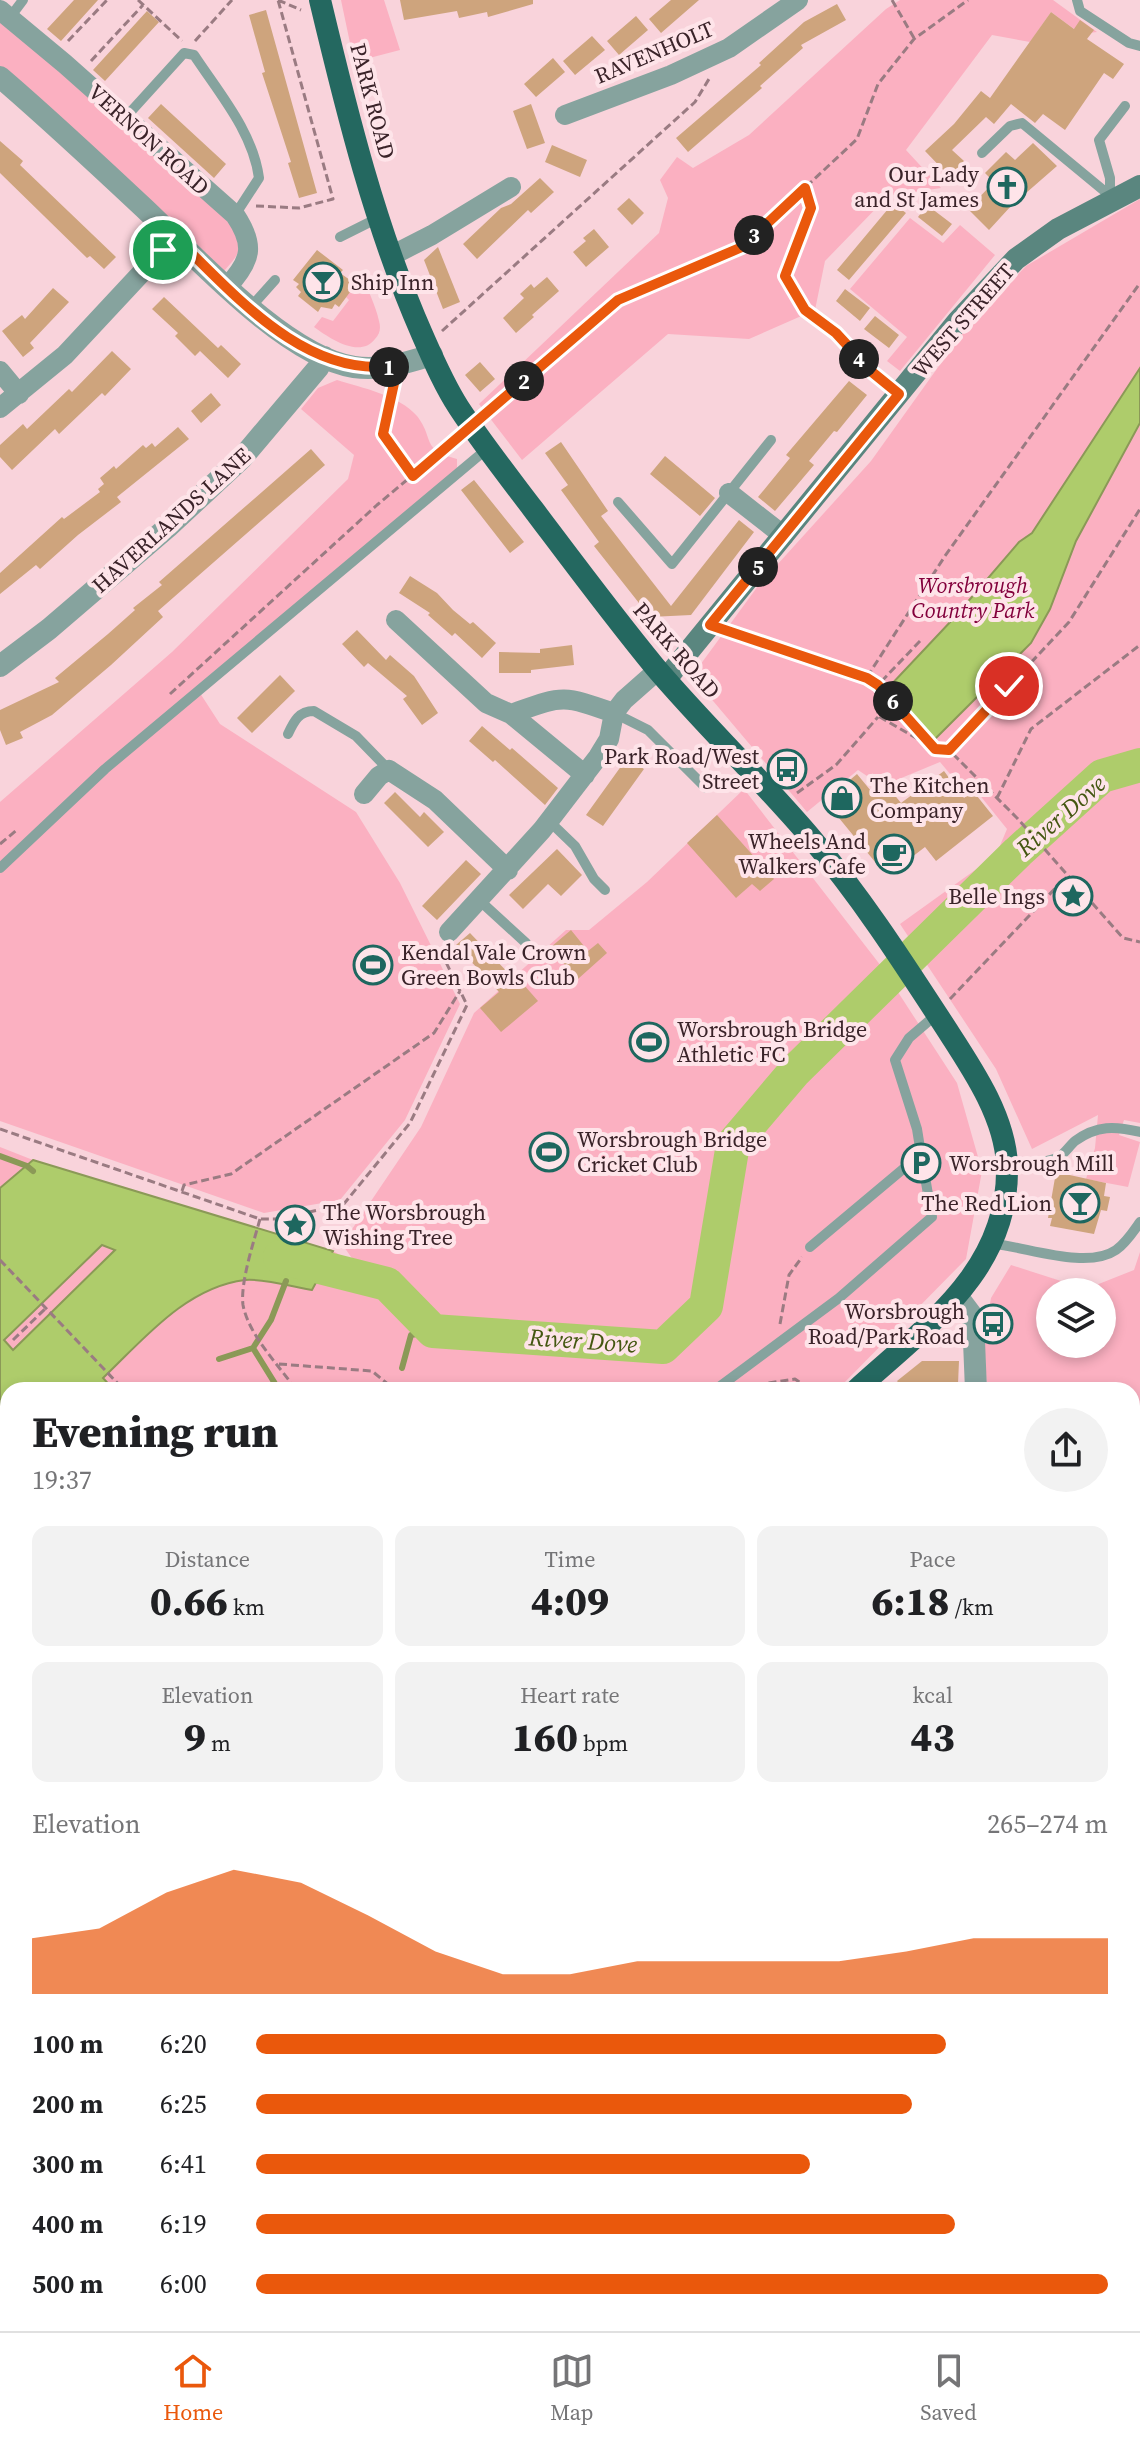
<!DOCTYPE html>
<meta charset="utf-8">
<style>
:root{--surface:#fff;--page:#f2f2f2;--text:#202124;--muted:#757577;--line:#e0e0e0;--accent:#ea580c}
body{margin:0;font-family:"Source Serif 4",serif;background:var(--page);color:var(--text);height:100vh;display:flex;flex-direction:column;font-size:30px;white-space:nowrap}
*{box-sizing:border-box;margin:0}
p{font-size:26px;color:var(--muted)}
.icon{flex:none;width:44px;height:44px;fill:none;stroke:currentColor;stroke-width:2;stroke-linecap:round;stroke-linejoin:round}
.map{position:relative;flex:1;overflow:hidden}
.drawer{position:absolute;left:0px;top:1382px;width:1140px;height:950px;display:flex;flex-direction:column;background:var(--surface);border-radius:24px 24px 0 0;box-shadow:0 4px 12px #0003}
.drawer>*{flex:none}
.tools{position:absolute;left:1036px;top:1278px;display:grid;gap:16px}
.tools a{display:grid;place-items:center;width:80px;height:80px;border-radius:50%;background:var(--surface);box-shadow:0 4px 12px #0003;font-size:40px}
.pin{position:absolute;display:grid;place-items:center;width:68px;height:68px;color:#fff;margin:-34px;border:4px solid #fff;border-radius:50%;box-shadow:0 2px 8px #0007}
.km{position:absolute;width:40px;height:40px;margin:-20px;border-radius:50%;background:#222;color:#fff;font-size:22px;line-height:40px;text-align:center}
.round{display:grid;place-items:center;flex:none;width:84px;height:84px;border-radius:42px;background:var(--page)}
.headline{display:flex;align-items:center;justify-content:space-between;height:136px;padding:0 32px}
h1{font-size:44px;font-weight:800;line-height:60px}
.stats{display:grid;grid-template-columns:repeat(3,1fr);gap:12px;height:136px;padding:8px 32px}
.stats div{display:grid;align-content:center;border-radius:16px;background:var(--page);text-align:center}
.stats b{font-size:40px;font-weight:800}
.stats small{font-size:22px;font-weight:400}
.stats p{font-size:22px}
.chart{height:224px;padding:16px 32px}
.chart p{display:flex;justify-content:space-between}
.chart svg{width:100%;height:144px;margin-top:8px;fill:var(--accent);opacity:.7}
ul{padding:0 32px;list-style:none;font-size:26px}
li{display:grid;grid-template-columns:128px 96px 1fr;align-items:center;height:60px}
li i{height:20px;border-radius:10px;background:var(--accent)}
.dock{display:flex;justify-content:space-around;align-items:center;height:112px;border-top:2px solid var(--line);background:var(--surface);font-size:22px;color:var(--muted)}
.dock a{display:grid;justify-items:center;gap:4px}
.dock .current{color:var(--accent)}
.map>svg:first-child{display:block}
.green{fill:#fbb0c1;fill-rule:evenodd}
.water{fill:#aecc6b;stroke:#8b9957;stroke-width:2;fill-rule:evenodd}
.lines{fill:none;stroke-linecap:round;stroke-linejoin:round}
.stream{stroke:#8b9957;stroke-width:6}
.river{stroke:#aecc6b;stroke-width:34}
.building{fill:#cea47d}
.path{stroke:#9a7b82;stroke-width:3;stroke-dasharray:8 4;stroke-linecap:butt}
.service{stroke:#86a39e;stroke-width:10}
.minor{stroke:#86a39e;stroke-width:20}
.tertiary{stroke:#86a39e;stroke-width:22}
.secondary{stroke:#5a867f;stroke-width:22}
.trunk{stroke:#246860;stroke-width:22}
.route-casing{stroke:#fff;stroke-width:16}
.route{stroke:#ea580c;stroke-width:10}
.labels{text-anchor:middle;stroke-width:8;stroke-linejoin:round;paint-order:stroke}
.street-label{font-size:22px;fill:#3a2329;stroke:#fee4e9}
.poi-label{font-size:22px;fill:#3a2329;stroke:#fee4e9;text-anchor:start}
.park-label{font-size:22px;font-style:italic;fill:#83003c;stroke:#fee4e9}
.water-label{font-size:24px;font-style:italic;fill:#445711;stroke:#fee4e9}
</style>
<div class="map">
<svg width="1140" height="2331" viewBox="0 0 1140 2331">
<rect width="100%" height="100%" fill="#f9d3db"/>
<path class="green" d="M341,0H384L400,50L354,62Z
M900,0H1053L1097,32L1081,34L1051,12L1030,42L992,35L906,150L941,188L888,196L825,261L815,310L749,339L668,334L522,460L479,404L659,233L668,198L660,180L677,157L693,168L749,135L886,9Z
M0,20L229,220C245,245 243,250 224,271L0,66Z
M1140,199V1123L1124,1120L1119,1135L1140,1142L1128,1187L1086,1179L1095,1148L1098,1115L1032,1149L996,1069L900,924L996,855L1007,829L974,788L966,793L940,762L882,786L858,770L807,812L692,676L758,586L871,461L964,331L1026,266Z
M910,218L943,243L960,225L995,255L900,371L887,361L907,337L850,289Z
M362,274C367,289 376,306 379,321C381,328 380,334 375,339C360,359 329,338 314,327L322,317L333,321L349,300L346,297L350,280Z
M337,380C362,388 399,395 417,416C435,439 420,449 457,459V472L198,690L220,724L356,812L400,883L460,1004L405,1120L340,1200L264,1213L0,1121V802L172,652L348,479L354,455L301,409L318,388Z
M744,789L881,966L957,1083L982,1171L966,1259L845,1382L846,1390H8V2324H574L571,2331H0V1147L33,1160L333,1251L356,1264L342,1244L421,1127L474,1013L566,930H589L647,882Z
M1140,1252V1846L1132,1843V1390H987L984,1336L991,1298L1011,1265L1086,1289L1134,1270ZM1050,1292H1102V1344H1050Z
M1132,1871L1140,1873V2083L1132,2077Z
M600,2324H695L698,2331H602Z"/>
<path class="water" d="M1140,368V423L1076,541L1050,609L1031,643L933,741L887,689L953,619L1019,542L1032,533Z
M33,1160L333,1251L312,1290C294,1287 262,1278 245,1280C186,1287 143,1340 103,1378L114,1390H8V1927L0,1941V1188ZM102,1245L115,1250L13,1350L4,1340Z"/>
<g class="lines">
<path class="stream" d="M0,1156L27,1166L33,1171
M219,1359L253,1348
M402,1368L411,1335L433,1331
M279,1390L253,1348L271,1320L286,1281
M0,2012L8,1994"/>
<path class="river" d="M280,1257L387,1284L433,1331L663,1347L706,1306L733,1144L795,1071L1018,852L1102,776L1140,765"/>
</g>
<path class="building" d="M74,0H98L61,41L47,29Z
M400,0H533V4L488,17L487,12L459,18L457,11L404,20Z
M671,0H699L661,33L649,19Z
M837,4L846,20L801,45L803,48L760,86L762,88L688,152L676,138L761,65L759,63L804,22Z
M266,10L317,193L299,198L288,163L291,162L262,73L265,72L249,15Z
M147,11L159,22L105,81L93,70Z
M1051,12L1074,29L1080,20L1094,30L1087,39L1124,64L1113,79L1104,73L1065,130L1043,114L1035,123L1011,104L994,124L986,117L952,150L964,161L950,177L925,151L954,124L981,91L990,98Z
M636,16L648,30L619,55L607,41Z
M592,36L605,50L575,75L563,61Z
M553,58L565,72L536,97L524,84Z
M161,104L226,164L214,178L148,118Z
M531,104L545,143L527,149L513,111Z
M0,141L23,161L20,165L116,257L104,269L90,256L87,258L0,173Z
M1033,143L1057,166L1011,206L989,230L968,209L994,182L985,173L1006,152L1015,160Z
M552,145L587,160L580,177L545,162Z
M540,178L554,192L531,213L528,210L477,259L463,244L501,208L511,204Z
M629,198L644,213L632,225L617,209Z
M893,203L906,213L849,280L837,270Z
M927,205L952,224L942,236L918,217Z
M594,229L609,247L586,267L573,252L586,241L583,238Z
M438,247L460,302L443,309L424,260Z
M317,250L343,270L340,273L350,280L353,288L339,307L335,304L332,309L321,307L318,312L298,296L301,292L296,287L299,284L293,280Z
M547,277L559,291L532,315L534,317L516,333L503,318L524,298L520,294L531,284L534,288Z
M53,288L69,302L30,343L34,348L23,357L2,331L22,315L25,319Z
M845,289L870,308L860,321L836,301Z
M164,297L218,348L221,345L241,364L228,378L200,351L195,356L175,336L178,333L152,309Z
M875,316L899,335L889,348L864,329Z
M112,351L131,369L105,396L102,393L59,434L55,429L12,470L0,457V445L23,424L27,429L69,389L72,392Z
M480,362L495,379L480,392L465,375Z
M849,381L867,395L837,432L834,431L809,461L814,465L775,511L758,497L790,458L786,455Z
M211,393L221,405L201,423L191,411Z
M178,427L189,439L117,497L121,502L78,535L40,569L36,565L0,594V573L62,517L64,519L100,492L98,489L104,484L100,478L114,466L116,469L143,445L146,448L152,443L155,447Z
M561,442L608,511L601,516L671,606L739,520L754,532L691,615L650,617L594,546L599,542L561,490L568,485L545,453Z
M311,449L325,465L158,611L163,617L111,665L52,715L20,732L23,738L6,745L0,730V710L59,682L55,678L108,634L135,610L133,608L162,585L159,582Z
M665,456L715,498L700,516L650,474Z
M474,480L524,542L510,553L461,490Z
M410,576L437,593L453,610L470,624L473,622L496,643L482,658L455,633L452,636L428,615L430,613L399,593Z
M357,630L386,660L390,655L414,676L438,713L422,725L403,699L407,696L368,663L364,667L342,644Z
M572,645L574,665L531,670V673H499V652L540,653V649Z
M280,675L295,691L252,733L237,718Z
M482,726L510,750L512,748L558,788L545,805L495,760L493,762L469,741Z
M627,758L644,769L603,826L586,815Z
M944,771L964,798L973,791L993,816L936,861L925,847L899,867L892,858L880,868L825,801L857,774L871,791L876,787L893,793L901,803Z
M395,792L420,817L424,812L444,832L428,847L384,803Z
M717,815L774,879L760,891L752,884L736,898L687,843Z
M557,849L582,875L561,896L548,884L523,909L509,895Z
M466,860L481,874L437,920L422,906Z
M571,930L588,951L598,943L607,953L569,987L559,976L568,969L551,947Z
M470,933L514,979L517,977L538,1001L501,1032L480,1008L499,992L456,945Z
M1056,1172L1106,1183L1104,1196L1110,1197L1107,1211L1101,1210L1094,1234L1050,1226L1052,1218H1048Z
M922,1361H959L958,1384L922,1383L914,1390H904L897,1381Z"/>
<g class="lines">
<path class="path" d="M138,0L182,41
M278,0L301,10
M892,0L914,38
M68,41L107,0
M195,41L232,0
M91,61L143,5
M805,188L811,208L785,276L805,310L836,333L863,363
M256,206L299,208L333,199L278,0
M442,331L695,102L709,79
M394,384L383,434L412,474
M487,413L618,300L742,247L857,139L878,84L914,39L968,0
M728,632L867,678L878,685V716L935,749L949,750L1017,818L1123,938L1140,942
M920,641L878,685L933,746
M867,677L945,556L1140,283
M170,694L377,505L457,438
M949,750L1069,622L1140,509
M797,793L836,765L878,717
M997,798L1031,729L1140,645
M0,844L18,829
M950,999L1066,877
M0,1129L260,1219H275L343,1205L410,1123L467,1005L440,950
M182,1191L184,1185L231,1174L434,1033L460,991
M260,1219C254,1241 240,1283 243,1305C249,1336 279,1365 296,1390
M0,1260L124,1390
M780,1324L789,1275L802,1257
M13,1340L46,1308
M279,1364L372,1371L395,1390
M746,1390L755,1385L795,1379L811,1390
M0,1962L8,1948
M0,2047L8,2024
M771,2324L774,2331
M53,2331L56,2324"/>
<path class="service" d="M1077,0L1080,11L1129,43L1140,46
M11,16L23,0
M125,118L184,53L194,55C219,93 253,132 259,178L235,215
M982,153L1010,126L1022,123L1114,199
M1110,197V178L1099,140L1125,106
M340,237L378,218
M250,308L275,280
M872,372L899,394
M618,502L672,564L771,440
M614,713L648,730L706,788
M288,734C294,721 299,711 314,711L356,736L389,770
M549,821L575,846L594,879L605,890
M0,868L105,769L488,448
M479,900L526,943
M1007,1163C1022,1163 1042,1164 1057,1158C1064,1155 1069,1146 1075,1141C1097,1125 1115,1126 1140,1132
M994,1244C1027,1247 1087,1270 1116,1250C1126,1243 1133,1232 1140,1222
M810,1247L921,1154L917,1129L895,1060L909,1038L937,1014
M715,1390L839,1298L932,1217L921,1154"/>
<path class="minor" d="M0,10L65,64L235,215C255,245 252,260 227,287
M565,115L671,75L729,48L798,0
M391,256L432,235L511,187
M0,371L19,394
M0,408L65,355L175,237
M729,493L784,536
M396,620L486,703L511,714C562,696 561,694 614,713
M511,714L585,775
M364,794L379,776L389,770L435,800L508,870
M449,932L542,830L598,757L609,739L614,713L624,700L658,670"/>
<path class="tertiary" d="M0,77C49,119 96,163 144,208C194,255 286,357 354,367C381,371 406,363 432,355
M0,666L49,629L168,527L242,458L318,368L324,357
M958,1297L973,1317L976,1390
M1132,1859L1140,1860"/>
<path class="secondary" d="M666,679L958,321L1016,259L1058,229L1140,186"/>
<path class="trunk" d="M320,0C347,113 375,227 422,334C433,359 444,385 459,408C482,443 508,476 533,509C573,562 613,616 655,667C705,726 762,780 812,839C861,897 901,959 942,1022C969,1064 1005,1114 1007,1165C1010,1270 926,1326 856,1390
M585,2324L587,2331"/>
</g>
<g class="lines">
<g class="route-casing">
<path id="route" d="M163,250L175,237C234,294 307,381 398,365L383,434L413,476L618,300L742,247L805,188L811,208L785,276L805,310L836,333L872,372L899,394L710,625L867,678L878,685L935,749L949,750L1009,686"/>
</g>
<use href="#route" class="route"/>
</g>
<defs>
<g id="church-ring" transform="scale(2)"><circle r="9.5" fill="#fee4e9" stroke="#1e675f" stroke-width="1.5"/><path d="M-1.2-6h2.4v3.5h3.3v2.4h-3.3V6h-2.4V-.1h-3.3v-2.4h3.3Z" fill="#1e675f"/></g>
<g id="bar-ring" transform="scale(2)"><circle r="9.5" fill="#fee4e9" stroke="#1e675f" stroke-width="1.5"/><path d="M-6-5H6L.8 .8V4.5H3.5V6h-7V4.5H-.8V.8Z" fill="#1e675f"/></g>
<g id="bus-ring" transform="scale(2)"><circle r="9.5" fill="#fee4e9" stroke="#1e675f" stroke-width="1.5"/><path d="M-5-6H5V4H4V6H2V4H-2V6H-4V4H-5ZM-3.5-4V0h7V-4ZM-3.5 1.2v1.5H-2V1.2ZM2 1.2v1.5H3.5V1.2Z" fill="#1e675f"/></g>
<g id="shop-ring" transform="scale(2)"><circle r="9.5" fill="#fee4e9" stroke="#1e675f" stroke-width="1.5"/><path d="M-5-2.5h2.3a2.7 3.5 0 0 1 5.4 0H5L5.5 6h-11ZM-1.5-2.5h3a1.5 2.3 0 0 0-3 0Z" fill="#1e675f"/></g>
<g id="cafe-ring" transform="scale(2)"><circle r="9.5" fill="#fee4e9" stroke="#1e675f" stroke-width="1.5"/><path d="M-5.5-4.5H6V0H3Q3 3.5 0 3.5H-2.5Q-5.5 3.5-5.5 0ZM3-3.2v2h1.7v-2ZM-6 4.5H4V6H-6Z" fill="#1e675f"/></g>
<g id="sight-ring" transform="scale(2)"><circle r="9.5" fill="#fee4e9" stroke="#1e675f" stroke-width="1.5"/><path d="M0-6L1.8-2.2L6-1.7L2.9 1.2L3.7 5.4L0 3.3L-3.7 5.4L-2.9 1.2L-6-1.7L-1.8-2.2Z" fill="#1e675f"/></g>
<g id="stadium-ring" transform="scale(2)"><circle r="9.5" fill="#fee4e9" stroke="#1e675f" stroke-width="1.5"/><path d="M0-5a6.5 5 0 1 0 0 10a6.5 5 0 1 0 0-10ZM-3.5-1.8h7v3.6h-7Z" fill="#1e675f"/></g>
<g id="parking-ring" transform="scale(2)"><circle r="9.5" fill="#fee4e9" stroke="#1e675f" stroke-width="1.5"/><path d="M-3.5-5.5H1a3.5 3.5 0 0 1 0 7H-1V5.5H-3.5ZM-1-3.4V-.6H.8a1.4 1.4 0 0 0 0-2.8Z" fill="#1e675f"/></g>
</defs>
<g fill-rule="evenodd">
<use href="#church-ring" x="1007" y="187"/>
<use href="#bar-ring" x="323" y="282"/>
<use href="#bus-ring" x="787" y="769"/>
<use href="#shop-ring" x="842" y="798"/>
<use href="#cafe-ring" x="894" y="854"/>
<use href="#sight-ring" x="1073" y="896"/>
<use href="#stadium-ring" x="373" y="965"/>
<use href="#stadium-ring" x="649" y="1042"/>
<use href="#stadium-ring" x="549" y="1152"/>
<use href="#parking-ring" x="921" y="1163"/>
<use href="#bar-ring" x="1080" y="1203"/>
<use href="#sight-ring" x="295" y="1225"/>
<use href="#bus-ring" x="993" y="1324"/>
</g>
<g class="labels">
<g class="street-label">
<text transform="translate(654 52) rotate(-23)" y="8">RAVENHOLT</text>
<text transform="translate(373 101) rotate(75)" y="8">PARK ROAD</text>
<text transform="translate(149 139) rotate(42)" y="8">VERNON ROAD</text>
<text transform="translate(963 320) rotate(-49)" y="8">WEST STREET</text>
<text transform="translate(171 520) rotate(-42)" y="8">HAVERLANDS LANE</text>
<text transform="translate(677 650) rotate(49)" y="8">PARK ROAD</text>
</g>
<g class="poi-label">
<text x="979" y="182" text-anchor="end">Our Lady<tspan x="979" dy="25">and St James</tspan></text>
<text x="351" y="290">Ship Inn</text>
<text x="759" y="764" text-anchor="end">Park Road/West<tspan x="759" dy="25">Street</tspan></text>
<text x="870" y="793">The Kitchen<tspan x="870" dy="25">Company</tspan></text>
<text x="866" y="849" text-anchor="end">Wheels And<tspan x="866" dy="25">Walkers Cafe</tspan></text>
<text x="1045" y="904" text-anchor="end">Belle Ings</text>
<text x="401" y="960">Kendal Vale Crown<tspan x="401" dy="25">Green Bowls Club</tspan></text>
<text x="677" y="1037">Worsbrough Bridge<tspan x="677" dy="25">Athletic FC</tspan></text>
<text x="577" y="1147">Worsbrough Bridge<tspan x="577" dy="25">Cricket Club</tspan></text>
<text x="949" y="1171">Worsbrough Mill</text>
<text x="1052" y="1211" text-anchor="end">The Red Lion</text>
<text x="323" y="1220">The Worsbrough<tspan x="323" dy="25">Wishing Tree</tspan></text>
<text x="965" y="1319" text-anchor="end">Worsbrough<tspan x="965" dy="25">Road/Park Road</tspan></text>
</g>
<g class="park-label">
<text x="973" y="593">Worsbrough<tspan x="973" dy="25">Country Park</tspan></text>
</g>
<g class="water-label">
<text transform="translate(1061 816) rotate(-41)" y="8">River Dove</text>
<text transform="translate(583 1341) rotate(4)" y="8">River Dove</text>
</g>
</g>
</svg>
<div class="tools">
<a><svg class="icon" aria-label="layers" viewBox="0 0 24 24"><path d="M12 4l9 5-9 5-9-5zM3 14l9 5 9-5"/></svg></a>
</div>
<div class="pin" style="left:163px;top:250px;background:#1e9e55"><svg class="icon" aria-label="arrive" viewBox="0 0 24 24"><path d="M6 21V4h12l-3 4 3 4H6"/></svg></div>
<div class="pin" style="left:1009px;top:686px;background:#d93025"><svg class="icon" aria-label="check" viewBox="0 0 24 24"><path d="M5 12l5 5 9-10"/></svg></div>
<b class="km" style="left:389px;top:367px">1</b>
<b class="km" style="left:524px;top:381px">2</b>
<b class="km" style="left:754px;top:235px">3</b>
<b class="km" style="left:859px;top:359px">4</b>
<b class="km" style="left:758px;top:567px">5</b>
<b class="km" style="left:893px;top:701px">6</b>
<section class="drawer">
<div class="headline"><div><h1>Evening run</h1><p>19:37</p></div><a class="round"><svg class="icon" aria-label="share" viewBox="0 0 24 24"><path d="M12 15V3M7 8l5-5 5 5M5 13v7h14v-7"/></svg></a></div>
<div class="stats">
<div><p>Distance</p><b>0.66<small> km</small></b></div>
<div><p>Time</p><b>4:09</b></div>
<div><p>Pace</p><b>6:18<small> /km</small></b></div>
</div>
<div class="stats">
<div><p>Elevation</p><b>9<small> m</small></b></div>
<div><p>Heart rate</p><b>160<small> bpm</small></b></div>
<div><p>kcal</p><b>43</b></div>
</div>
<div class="chart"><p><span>Elevation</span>265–274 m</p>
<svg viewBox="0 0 160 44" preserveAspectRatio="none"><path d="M0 44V27L10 24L20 13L30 6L40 10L50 20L60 31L70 38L80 38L90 34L100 34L110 34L120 34L130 31L140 27L150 27L160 27V44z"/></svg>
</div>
<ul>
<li><b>100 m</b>6:20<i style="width:81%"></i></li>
<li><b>200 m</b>6:25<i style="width:77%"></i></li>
<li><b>300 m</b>6:41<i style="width:65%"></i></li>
<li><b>400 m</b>6:19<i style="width:82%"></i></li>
<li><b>500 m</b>6:00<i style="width:100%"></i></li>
</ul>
</section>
</div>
<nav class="dock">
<a class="current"><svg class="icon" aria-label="home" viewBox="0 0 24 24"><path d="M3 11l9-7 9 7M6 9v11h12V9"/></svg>Home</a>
<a><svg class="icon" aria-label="map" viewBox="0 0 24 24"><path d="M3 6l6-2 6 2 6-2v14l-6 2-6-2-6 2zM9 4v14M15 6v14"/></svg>Map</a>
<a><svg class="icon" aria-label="saved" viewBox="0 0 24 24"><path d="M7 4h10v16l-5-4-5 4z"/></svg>Saved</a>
</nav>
